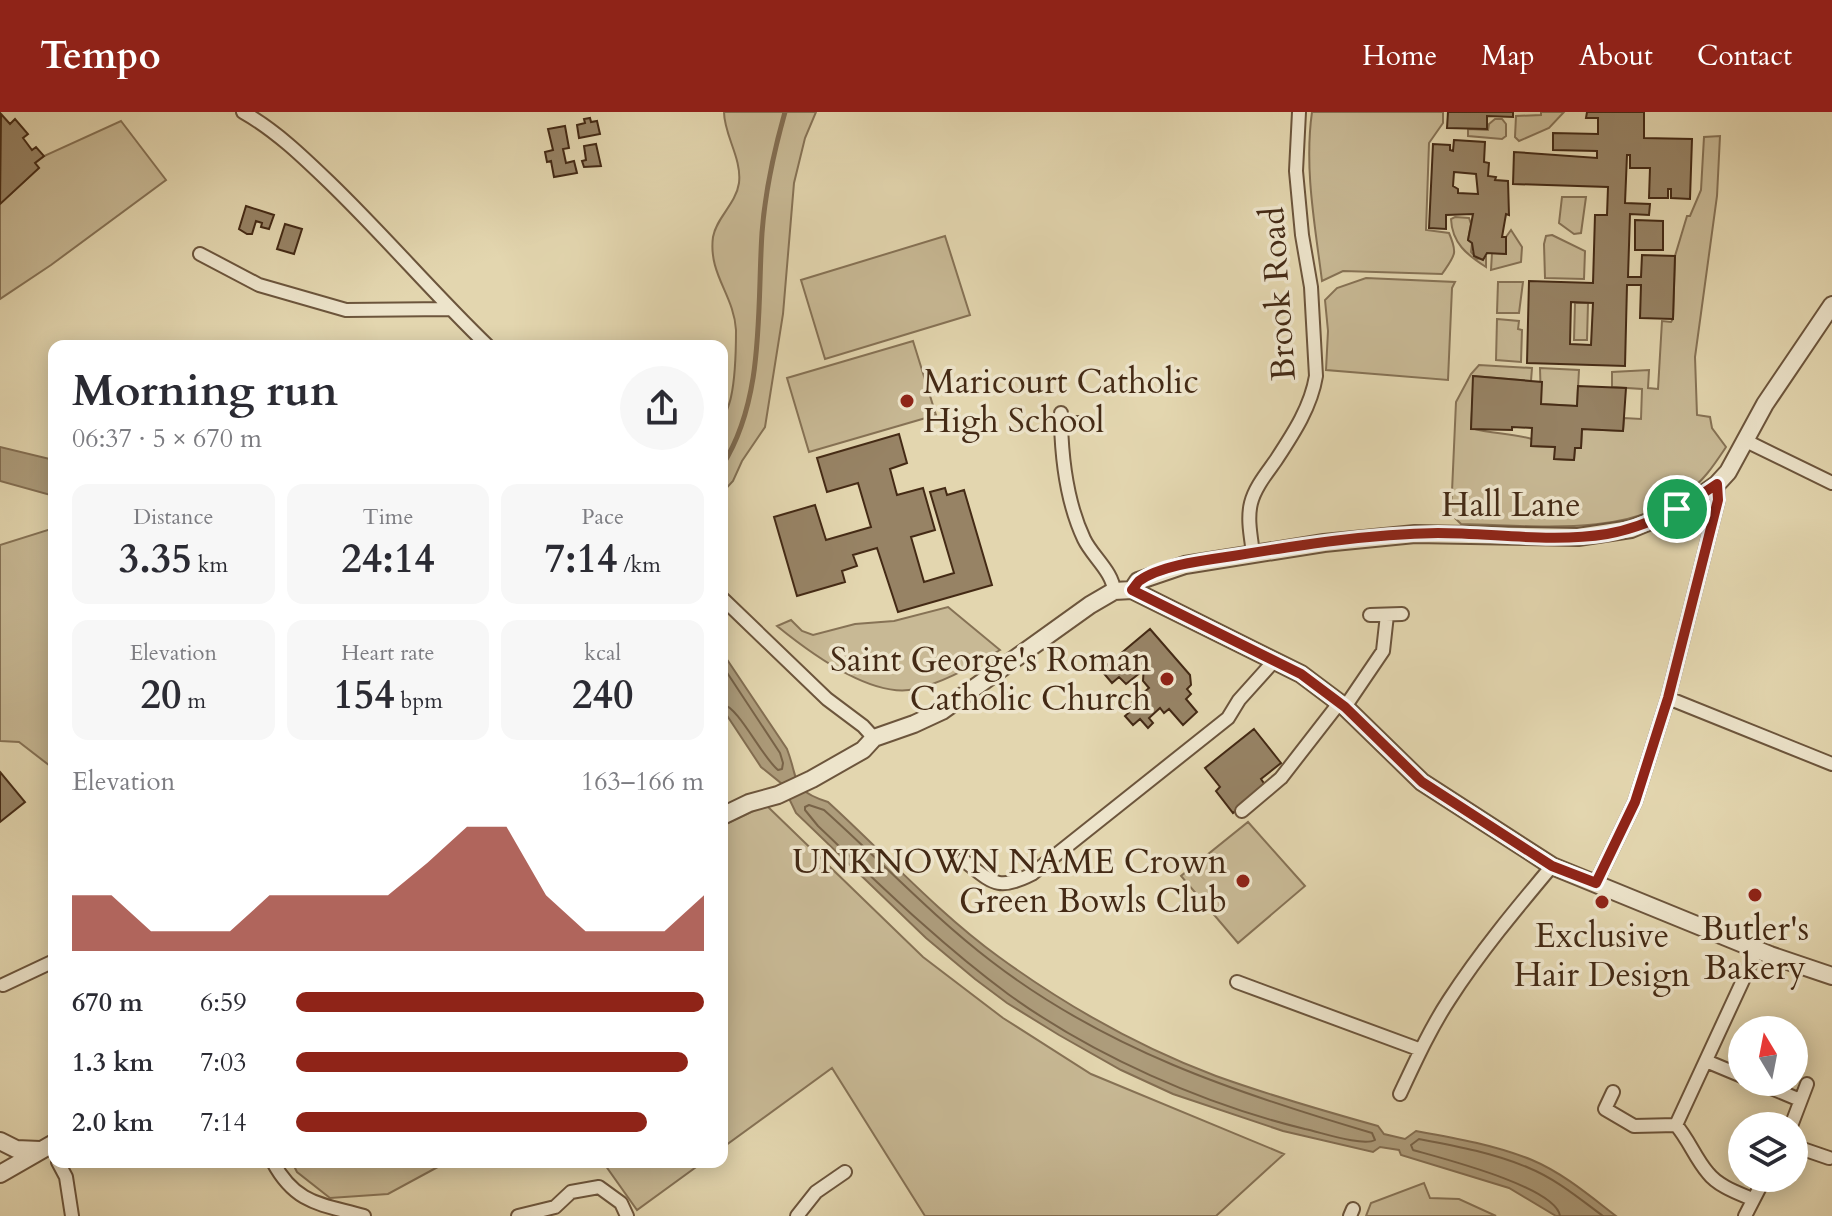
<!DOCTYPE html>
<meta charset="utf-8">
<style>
:root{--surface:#fff;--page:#f7f7f7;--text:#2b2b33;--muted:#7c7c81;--accent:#8f2418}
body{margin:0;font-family:Cardo,serif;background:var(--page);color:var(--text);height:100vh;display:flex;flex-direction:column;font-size:30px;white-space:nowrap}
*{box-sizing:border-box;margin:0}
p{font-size:26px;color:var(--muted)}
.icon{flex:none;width:44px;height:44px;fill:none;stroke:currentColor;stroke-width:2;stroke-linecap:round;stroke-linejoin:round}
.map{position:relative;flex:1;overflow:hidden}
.drawer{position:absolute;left:48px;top:228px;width:680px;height:828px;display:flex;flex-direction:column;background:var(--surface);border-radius:16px;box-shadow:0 4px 20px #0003}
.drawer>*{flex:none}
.needle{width:52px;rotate:350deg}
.tools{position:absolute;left:1728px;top:904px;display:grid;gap:16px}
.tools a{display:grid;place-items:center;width:80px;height:80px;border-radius:50%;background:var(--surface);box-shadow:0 4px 20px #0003;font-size:40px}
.pin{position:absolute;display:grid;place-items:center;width:68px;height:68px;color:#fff;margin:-34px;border:4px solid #fff;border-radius:50%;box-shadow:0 2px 8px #0007}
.round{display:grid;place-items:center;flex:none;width:84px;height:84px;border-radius:42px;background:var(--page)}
.summary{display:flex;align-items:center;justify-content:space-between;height:136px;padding:0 24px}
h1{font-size:44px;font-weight:700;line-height:60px}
.stats{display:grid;grid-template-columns:repeat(3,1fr);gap:12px;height:136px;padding:8px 24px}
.stats div{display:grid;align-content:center;border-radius:16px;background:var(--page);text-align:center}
.stats b{font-size:40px;font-weight:700}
.stats small{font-size:22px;font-weight:400}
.stats p{font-size:22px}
.chart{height:224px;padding:16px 24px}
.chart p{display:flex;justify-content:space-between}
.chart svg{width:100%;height:144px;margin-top:8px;fill:var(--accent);opacity:.7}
ul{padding:0 24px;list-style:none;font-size:26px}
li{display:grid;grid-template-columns:128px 96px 1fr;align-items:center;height:60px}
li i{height:20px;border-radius:10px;background:var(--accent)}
header{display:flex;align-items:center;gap:48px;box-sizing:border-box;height:112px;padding:0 40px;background:var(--accent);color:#fff}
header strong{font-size:38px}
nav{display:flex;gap:44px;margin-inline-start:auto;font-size:28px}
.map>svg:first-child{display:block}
.green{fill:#c8b995;stroke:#867255;stroke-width:2}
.water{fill:#ad9c7b;stroke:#836e52;stroke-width:2}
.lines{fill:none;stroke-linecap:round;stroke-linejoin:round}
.shore{stroke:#786348;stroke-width:2}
.stream{stroke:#836e52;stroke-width:5}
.building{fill:#978365;stroke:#442a15;stroke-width:2;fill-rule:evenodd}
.minor-casing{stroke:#6c553c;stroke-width:16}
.tertiary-casing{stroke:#6c553c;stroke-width:20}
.minor{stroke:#ede4cb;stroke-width:12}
.tertiary{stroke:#ede4cb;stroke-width:16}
.route-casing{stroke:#fff;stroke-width:16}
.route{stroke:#8f2418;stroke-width:10}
.poi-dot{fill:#8f2418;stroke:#ede4cb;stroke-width:3}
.labels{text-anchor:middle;stroke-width:7;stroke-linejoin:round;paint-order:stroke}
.street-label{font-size:34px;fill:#442a15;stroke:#ede4cb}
.poi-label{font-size:34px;fill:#442a15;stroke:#ede4cb;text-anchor:end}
</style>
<header>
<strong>Tempo</strong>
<nav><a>Home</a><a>Map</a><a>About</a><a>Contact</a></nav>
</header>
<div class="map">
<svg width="1832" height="1104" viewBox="0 0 1832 1104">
<rect width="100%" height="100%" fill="#e3d6af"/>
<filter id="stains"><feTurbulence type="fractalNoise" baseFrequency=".0025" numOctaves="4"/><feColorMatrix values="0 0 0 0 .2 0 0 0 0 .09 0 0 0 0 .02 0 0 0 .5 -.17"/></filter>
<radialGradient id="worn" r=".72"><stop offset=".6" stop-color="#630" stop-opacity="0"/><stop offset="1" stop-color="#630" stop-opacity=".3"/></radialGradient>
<path class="green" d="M724,0H816L805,26L794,71L783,202L765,315L742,349L733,369L722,381C722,360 719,335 722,314C724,304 729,295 731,285C735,267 736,236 736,218C734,183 708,162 713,125C716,106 736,92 739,71C742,46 724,23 724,0Z
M1312,0H1443V11L1429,31L1426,118L1449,121C1458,142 1455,143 1442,162L1343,159L1322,169C1315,113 1304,56 1312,0Z
M1541,0H1564L1549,16L1519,29L1515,25L1516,4L1541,3Z
M1495,7H1502L1506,12V24L1502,27L1468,24V17L1488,18L1489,12Z
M121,9L166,68L51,153L0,187V92L39,56L35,51L44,44Z
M1720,24L1717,84L1695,245L1697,303L1710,305L1712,316L1726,335C1714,353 1703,370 1685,382C1622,426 1533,413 1461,412L1451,402L1456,290L1471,262L1479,253L1532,256L1531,269L1474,264L1471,316C1491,322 1512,321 1532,327V334L1555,335V347L1574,348L1575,336H1581L1582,317L1623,319L1624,306L1641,307L1642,277L1612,275V260L1649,258L1648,276L1658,277L1662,209L1671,210L1673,207L1675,144L1687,104H1690L1701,78L1704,25Z
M1562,85H1586L1581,121L1574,122L1559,111Z
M1455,105L1469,106L1471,112L1468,128L1472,131L1471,140L1477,147L1486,145V155C1467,143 1452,131 1451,107Z
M1511,118L1522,135L1521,150L1491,158L1492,141L1505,142L1506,125Z
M1552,123L1585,139L1584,167L1545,166L1544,132L1546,124Z
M945,124L970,203L825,247L801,168Z
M1366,166L1455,170L1452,176L1448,268L1326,258L1328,219L1325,188L1337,176Z
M1498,170H1523L1519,201H1497Z
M1575,191H1588L1587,228H1574Z
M1497,207L1519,209L1518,217L1522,218L1521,250L1496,248Z
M913,229L936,303L809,340L787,266Z
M1540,256L1579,258L1577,294L1541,292Z
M54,416V657L19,630L0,629V433Z
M948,495L1000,538C973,553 946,570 915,577C872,587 809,540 777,514L791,508L802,519L813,523L855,512L894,509Z
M766,693L923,845L1003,906L1091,962L1284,1042L1216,1104H925L832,956L722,1036V714Z
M1248,710L1305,774L1238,831L1181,764Z
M292,1050H447L388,1082L330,1086L297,1060Z
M603,1050H703L637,1098Z
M1424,1071L1430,1086L1459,1087L1496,1104H1366L1371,1091Z"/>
<path class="water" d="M0,335L54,348V384L0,369Z
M722,540L787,637C799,668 790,678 828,690C884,741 937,800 999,845C1065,893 1139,935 1216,964C1269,983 1324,999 1378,1014L1384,1022L1405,1027L1416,1019C1455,1026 1495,1033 1532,1048C1563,1061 1590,1084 1616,1104H1556L1509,1076L1401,1043L1399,1038L1380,1035L1373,1040L1283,1019L1173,982L1121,958L1059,923L1007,891L975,867L926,826L796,701L782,672L761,655L722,596Z"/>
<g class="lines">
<path class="shore" d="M722,553L780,641L783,651L782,657L778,658C761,644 739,595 722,592
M809,693L824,698C880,748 932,804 991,849C1105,937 1236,981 1372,1021L1375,1028C1363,1035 1320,1020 1305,1017C1203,992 1094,944 1008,882C940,832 879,772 818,714L805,698V695Z
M1560,1104C1556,1075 1441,1046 1413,1038L1411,1033L1419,1027C1456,1034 1494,1041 1529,1056C1556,1067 1580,1087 1603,1104"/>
<path class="stream" d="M722,354C765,287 757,197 762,121C765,80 774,39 785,0"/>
</g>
<path class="building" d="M1448,0H1513V5L1487,4V17L1447,16Z
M1587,0H1644V26L1692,27L1690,87L1671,86V77H1668V86H1649L1650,56H1630V43H1627L1625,91L1650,92L1649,103L1630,102L1628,165H1641L1642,143L1675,144L1673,207L1640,206L1641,173H1627L1625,254L1527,251L1529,169L1593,171L1595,103H1607L1608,75L1513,72L1514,40L1597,46V39L1553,38V21L1598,22V6H1586ZM1571,190L1593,191L1591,233L1570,232Z
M1,2L10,12L15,7L28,22L23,26L32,38L36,35L44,44L35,51L39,56L0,92Z
M590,6L591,10L597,9L600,22L579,26L577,13L585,11L584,7Z
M565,14L569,36L563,37L566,51L574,49L577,61L554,65L551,49L547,50L545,40L553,38L548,17Z
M1454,28L1485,30L1484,50L1489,51L1488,64L1496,65L1495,68L1508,69L1509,103L1506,102L1502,125H1506V142L1487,141L1483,148L1474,144L1472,131L1468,128L1473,102L1446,103V117L1429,116L1433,32L1450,33V38L1453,39ZM1454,60L1476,62L1478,82L1458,81V77L1453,74Z
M596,32L601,54L584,55L582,49L586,48L584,34Z
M246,94L274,103L269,117L261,115L262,111L256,109L252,122H247L239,117Z
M1635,108L1663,109V138H1635Z
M285,112L302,117L294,142L277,137Z
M1473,264L1542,270L1541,292L1577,294L1578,274L1626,276L1623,319L1582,317L1581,336H1575L1574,348L1554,347L1555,335L1531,334L1532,316L1512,315V318L1471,317Z
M899,322L907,351L890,357L897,383L923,376L935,418L911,425L924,470L954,461L930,380L945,376L947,383L964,378L992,473L898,500L877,436L853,443L857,454L842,459L845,470L797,484L774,405L815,393L826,428L871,415L858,371L827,380L817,346Z
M1150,517L1190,563L1191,573L1187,577L1191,582L1186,587L1197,600L1183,613L1169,597L1164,601L1160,596L1149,606L1153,611L1148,616L1140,607L1133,613L1125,604L1133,597L1129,593L1149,576L1143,569L1144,553L1147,551L1145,549L1137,555L1141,560L1126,572L1119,565L1112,571L1101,558Z
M1254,617L1281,651L1261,667L1266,674L1233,701L1216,679L1220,675L1205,656Z
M0,660L25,690L0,710Z"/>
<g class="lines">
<g class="minor-casing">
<path id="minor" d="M243,0C275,18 302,44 329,70C384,123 433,181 488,234
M200,142L259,173L346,198L450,197
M1061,301V311H1084
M1061,311C1062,350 1067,391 1084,427C1092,444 1113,460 1114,479
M1744,328L1832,371
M1253,441C1251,425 1247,407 1251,391C1255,375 1267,361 1276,348C1293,322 1311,295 1316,264L1311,175L1302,123L1296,59L1299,0
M722,486L827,587L863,614L874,626
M1370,503L1402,502
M1668,586L1832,652
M1345,595L1383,539L1387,503
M1242,699L1281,666L1340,590
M963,748C992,770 997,780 1032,762L1228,606L1239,588L1274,549
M1596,771L1635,690L1668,586L1718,388L1717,372
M1237,870L1421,938
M3,873L54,849
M1706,949L1742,964
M1757,970L1800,988
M1613,980L1605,997L1634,1014L1676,1013C1689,1028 1695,1046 1708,1061C1718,1074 1738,1081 1752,1087
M1400,982C1415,950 1430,917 1449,888C1480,840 1516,797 1552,754
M1676,1013L1757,838
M1791,1014L1807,972
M1794,1034L1829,1046
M58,1050L66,1065L72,1104
M273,1050C296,1093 322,1092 364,1104
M518,1104L555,1095L571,1080L599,1075L621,1091L627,1104
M797,1104L816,1080L845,1060
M1350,1104L1353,1097
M1745,1104L1761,1073"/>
</g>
<g class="tertiary-casing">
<path id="tertiary" d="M1132,478L1138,469L1185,453L1324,431L1415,422L1578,425L1631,417L1653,408L1699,385L1717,372L1728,360L1765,292L1832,193
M722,704L749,691L778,683L812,667L863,638L874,626L914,612L942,599L1090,493L1114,479L1132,478L1301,562L1345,595L1422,670L1552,754L1770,843L1832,864
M0,1029L16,1037L40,1038
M0,1062L54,1031"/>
</g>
<use href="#minor" class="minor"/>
<use href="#tertiary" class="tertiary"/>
</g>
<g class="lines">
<g class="route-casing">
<path id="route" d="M1717,372L1718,388L1668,586L1635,690L1596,771L1552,754L1422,670L1345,595L1301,562L1132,478C1134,476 1137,471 1139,469C1161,453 1206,448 1233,444C1300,433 1369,422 1438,421C1493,421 1552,431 1607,422C1647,415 1684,395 1717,372Z"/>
</g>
<use href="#route" class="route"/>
</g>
<g class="poi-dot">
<circle cx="907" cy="289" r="8"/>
<circle cx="1167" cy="567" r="8"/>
<circle cx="1243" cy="769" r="8"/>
<circle cx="1755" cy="783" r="8"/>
<circle cx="1602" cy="790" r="8"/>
</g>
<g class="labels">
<g class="street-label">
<text transform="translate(1277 182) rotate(-94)" y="12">Brook Road</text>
<text x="1511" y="404">Hall Lane</text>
</g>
<g class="poi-label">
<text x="923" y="281" text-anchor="start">Maricourt Catholic<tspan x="923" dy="39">High School</tspan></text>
<text x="1151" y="559">Saint George's Roman<tspan x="1151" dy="39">Catholic Church</tspan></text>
<text x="1227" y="761">UNKNOWN NAME Crown<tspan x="1227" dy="39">Green Bowls Club</tspan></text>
<text x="1755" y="828" text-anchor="middle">Butler's<tspan x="1755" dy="39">Bakery</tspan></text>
<text x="1602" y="835" text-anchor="middle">Exclusive<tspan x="1602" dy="39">Hair Design</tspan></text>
</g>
</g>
<rect width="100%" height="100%" filter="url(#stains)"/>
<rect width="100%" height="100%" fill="url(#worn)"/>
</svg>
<div class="tools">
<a><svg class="needle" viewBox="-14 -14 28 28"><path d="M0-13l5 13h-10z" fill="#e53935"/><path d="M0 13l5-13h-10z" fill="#7c7c81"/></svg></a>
<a><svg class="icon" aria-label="layers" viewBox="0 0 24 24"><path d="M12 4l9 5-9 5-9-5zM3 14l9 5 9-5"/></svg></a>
</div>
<div class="pin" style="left:1677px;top:397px;background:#1e9e55"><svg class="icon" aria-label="arrive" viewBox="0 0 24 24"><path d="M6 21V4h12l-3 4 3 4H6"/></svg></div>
<section class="drawer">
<div class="summary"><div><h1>Morning run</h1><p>06:37 · 5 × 670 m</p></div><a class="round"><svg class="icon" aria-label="share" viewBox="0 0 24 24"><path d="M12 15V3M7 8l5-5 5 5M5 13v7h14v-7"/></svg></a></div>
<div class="stats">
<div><p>Distance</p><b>3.35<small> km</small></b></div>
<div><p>Time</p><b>24:14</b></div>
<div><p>Pace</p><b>7:14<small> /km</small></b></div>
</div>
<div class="stats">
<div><p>Elevation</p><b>20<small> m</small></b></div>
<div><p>Heart rate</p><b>154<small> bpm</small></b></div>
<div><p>kcal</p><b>240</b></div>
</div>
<div class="chart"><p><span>Elevation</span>163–166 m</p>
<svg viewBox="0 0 160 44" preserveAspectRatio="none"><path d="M0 44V27L10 27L20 38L30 38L40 38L50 27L60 27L70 27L80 27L90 17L100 6L110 6L120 27L130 38L140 38L150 38L160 27V44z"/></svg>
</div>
<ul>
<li><b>670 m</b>6:59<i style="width:100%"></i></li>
<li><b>1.3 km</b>7:03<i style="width:96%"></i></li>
<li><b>2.0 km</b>7:14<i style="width:86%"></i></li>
</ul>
</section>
</div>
